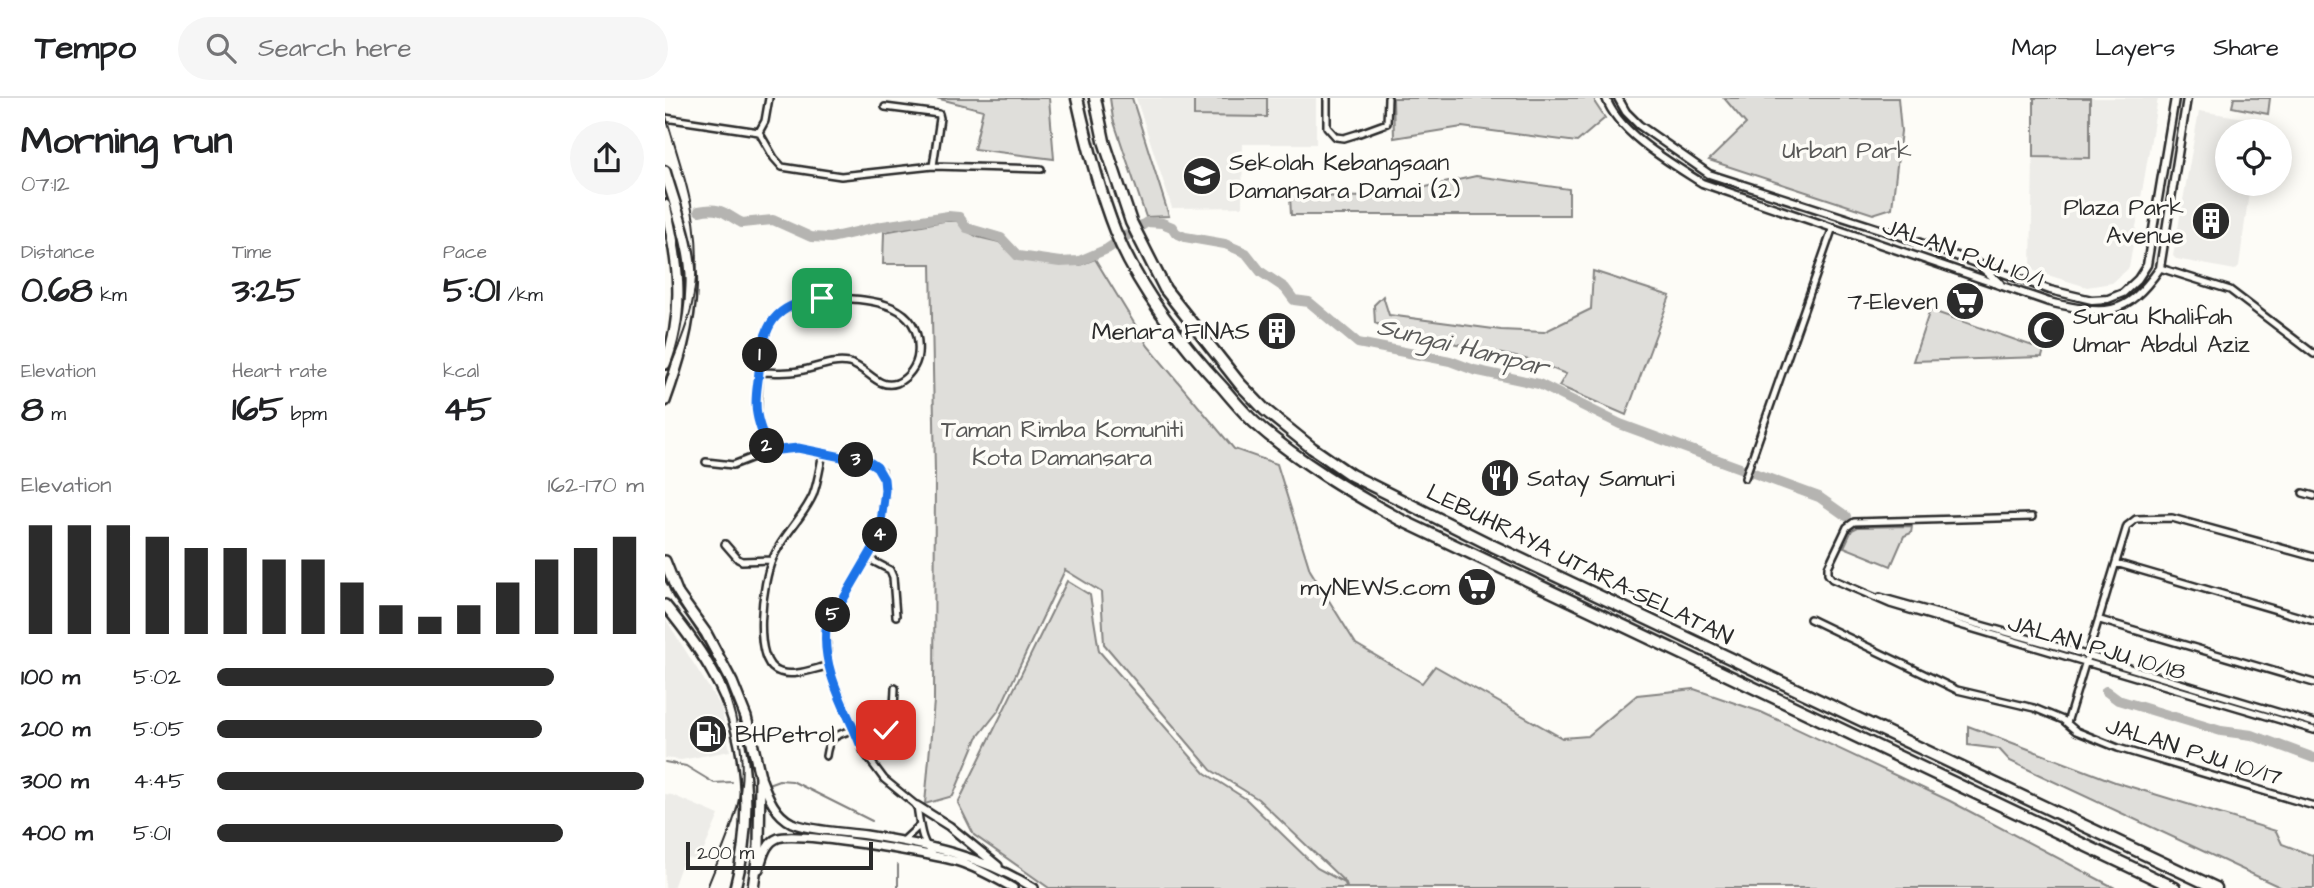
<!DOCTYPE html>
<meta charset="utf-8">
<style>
:root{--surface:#fff;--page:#f6f6f6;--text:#202124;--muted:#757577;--line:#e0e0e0;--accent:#2b2b2b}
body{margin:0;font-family:"Architects Daughter",sans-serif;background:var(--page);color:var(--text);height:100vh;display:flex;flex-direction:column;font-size:26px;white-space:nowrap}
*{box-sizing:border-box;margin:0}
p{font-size:23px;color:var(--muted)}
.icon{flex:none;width:38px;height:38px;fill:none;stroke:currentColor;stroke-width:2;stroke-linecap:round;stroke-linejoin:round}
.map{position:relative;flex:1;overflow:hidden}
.side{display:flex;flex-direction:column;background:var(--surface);width:665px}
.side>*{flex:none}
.tools{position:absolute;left:1550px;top:21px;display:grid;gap:14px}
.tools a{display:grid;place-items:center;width:77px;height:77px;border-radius:50%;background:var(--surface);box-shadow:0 4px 18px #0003;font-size:35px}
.scale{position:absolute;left:21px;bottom:18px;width:187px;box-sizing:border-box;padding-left:7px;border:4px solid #2b2b2b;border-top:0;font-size:19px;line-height:24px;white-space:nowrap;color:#2b2b2b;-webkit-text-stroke:5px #fdfcf7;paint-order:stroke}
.pin{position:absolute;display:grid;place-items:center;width:60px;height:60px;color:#fff;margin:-30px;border-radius:14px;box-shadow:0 4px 10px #0006}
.km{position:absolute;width:35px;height:35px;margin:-18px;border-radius:50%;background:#222;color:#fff;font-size:19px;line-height:35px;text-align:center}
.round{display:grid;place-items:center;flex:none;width:74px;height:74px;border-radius:37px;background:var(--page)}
.summary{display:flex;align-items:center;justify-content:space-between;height:119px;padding:0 21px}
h1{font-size:38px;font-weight:700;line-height:52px}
.figures{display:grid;grid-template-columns:repeat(3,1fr);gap:10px;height:119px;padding:7px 21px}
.figures div{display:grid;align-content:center}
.figures b{font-size:35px;font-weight:700}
.figures small{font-size:19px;font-weight:400}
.figures p{font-size:19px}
.chart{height:196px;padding:14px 21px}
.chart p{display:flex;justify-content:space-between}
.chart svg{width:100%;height:126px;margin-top:7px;stroke:var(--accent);stroke-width:6}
ul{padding:0 21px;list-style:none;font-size:23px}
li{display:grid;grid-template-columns:112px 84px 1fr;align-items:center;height:52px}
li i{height:18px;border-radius:9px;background:var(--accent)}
header{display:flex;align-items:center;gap:42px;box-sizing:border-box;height:98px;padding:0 35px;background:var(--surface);border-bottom:2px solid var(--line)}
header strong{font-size:33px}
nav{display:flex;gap:38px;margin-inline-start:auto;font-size:24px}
.search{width:490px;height:63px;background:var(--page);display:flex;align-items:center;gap:18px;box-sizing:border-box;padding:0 24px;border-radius:38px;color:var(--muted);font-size:26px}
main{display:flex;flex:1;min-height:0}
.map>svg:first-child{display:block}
.built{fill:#edece8}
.green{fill:#dfdeda;stroke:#858482;stroke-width:2}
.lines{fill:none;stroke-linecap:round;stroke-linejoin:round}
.stream{stroke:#7e7d7b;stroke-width:2}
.river{stroke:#b5b4b1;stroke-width:10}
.minor-casing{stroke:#2b2b2b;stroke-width:10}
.tertiary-casing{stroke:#2b2b2b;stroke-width:11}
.secondary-casing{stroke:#2b2b2b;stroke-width:12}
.trunk-casing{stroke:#2b2b2b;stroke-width:14}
.motorway-casing{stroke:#2b2b2b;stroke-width:15}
.minor{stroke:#fdfcf7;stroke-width:5}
.tertiary{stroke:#fdfcf7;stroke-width:6}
.secondary{stroke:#fdfcf7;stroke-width:7}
.trunk{stroke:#fdfcf7;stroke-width:9}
.motorway{stroke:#fdfcf7;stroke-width:10}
.rail{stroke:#2b2b2b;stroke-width:2}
.route-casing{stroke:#fff;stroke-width:14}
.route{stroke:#1a73e8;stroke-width:9}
.labels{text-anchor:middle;stroke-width:7;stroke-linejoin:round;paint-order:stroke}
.park-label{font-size:24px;fill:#585857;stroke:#fdfcf7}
.poi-label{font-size:24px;fill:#2b2b2b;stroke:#fdfcf7;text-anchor:start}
.street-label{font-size:24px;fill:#2b2b2b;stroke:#fdfcf7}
.water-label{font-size:26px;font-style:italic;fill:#5b5b5a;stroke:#fdfcf7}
</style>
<header>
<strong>Tempo</strong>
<div class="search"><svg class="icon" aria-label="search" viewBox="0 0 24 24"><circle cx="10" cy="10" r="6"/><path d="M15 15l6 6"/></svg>Search here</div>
<nav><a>Map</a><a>Layers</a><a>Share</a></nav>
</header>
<main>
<section class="side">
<div class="summary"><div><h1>Morning run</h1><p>07:12</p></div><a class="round"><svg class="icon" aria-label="share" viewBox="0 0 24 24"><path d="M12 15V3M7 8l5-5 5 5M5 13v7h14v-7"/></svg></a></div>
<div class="figures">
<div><p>Distance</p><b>0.68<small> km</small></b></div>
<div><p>Time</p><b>3:25</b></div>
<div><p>Pace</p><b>5:01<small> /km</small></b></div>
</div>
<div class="figures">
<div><p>Elevation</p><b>8<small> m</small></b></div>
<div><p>Heart rate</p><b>165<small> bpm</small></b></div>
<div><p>kcal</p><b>45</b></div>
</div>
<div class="chart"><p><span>Elevation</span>162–170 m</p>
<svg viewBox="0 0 160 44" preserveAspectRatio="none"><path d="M5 44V6M15 44V6M25 44V6M35 44V10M45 44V14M55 44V14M65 44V18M75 44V18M85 44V26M95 44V34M105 44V38M115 44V34M125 44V26M135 44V18M145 44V14M155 44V10"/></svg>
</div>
<ul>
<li><b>100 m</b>5:02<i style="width:79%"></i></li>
<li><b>200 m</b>5:05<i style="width:76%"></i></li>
<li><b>300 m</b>4:45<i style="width:100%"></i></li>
<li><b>400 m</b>5:01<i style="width:81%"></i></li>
</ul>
</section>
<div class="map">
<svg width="1649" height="790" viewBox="0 0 1649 790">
<rect width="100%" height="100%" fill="#fdfcf7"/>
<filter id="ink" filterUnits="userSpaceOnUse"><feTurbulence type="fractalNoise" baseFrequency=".0143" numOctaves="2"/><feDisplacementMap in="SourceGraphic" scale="14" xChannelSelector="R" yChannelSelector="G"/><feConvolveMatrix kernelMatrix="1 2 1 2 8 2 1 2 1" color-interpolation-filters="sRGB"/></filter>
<g filter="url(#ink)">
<path class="built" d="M471,0H651V46H578L577,109L507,110Z
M1369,0H1493L1464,170L1447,185L1422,189L1366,172Z
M1534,13L1587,21L1593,25L1592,33H1563V86H1585L1574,168L1570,172L1511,161L1508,158Z
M0,520L56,609L65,653L16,662L0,660Z
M0,696L7,697L54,717L34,763L19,759L8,790H0Z"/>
<path class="green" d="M271,0H384L389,61L309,51L318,12Z
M445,0H467L504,118L481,119L448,21Z
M529,0H602V19L529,18Z
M728,0H930V5L940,20L912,44L797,29L729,40Z
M1059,0H1233L1236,33L1227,110L1208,116L1044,62L1081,26Z
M1369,0H1425V60L1369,59Z
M1569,0H1605L1603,16L1567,9Z
M811,78L904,91V117H626L625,98L715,99Z
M279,123H293L300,132L313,139L334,144L353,161L395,167H415L430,161L483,248L569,351L612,366L645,472L691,546L757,585L770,568L897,640L923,638L972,597L1029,591L1096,614L1285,703L1450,790H682L681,785L593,701L546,672L439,546L436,494L400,472L334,612L312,640L288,698L260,706L269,603L270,375L266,166H218L219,134Z
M928,173L1005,198L961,317L894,288L901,276L869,263L724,231L710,225L709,207L718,198L724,217L836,232L879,234L926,211Z
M1265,212L1379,252L1377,259L1248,263Z
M1247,428L1246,435L1239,438L1226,468L1179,449L1187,432L1193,429Z
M402,483L425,497L434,553L540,675L581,701L652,770L680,785L681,790H384L309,737L293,705Z
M1303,628L1450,684L1611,733L1617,746L1649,758V790H1617L1345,663L1334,651L1303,647Z"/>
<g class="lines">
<path class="stream" d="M0,664L21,668L49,685L67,684
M103,686L114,682L127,683L207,723
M233,767V790"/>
<path class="river" d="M34,113C56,108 60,116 77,125L108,122L146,139L165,140L218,128L283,118L294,119L302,130L336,140L353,158L395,164L414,163L442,151L482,124L497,125L507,129L511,135L520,139L560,146L581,155L596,174L620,190L629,202L644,204L693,245L785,263L809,272L874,286L955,326L1154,399L1181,418
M1441,593L1453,602L1556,633L1587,637L1649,660"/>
<g class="minor-casing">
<path id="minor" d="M662,0V29L671,39L679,40L692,36L722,25L723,0
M220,9L274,16L275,20L268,68
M0,20L94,34L100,23L104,0
M94,34L109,60L117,69L176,78L268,68L376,71
M1495,170L1565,192L1649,256
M157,199C197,202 258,199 253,256C252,268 243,280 232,285C212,292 202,269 184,265C166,261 145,273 126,274C116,275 105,274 94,274C97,228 108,206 157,199Z
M94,274L92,318L104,353
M158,355C155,368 153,384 148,397C138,420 118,436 108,460C98,481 85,566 115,574C129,579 148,571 162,568
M41,364L68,367L104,353L133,350L206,365L217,374L220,392L214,440L161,531L162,568L199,654L219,681L252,708C255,725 255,745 269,757
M1080,380L1168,129
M1638,395L1649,398
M1367,419L1189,424L1182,429L1163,469V476L1167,481L1225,506L1649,632
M60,446L73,461L77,463L107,462
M202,460L225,472L228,479L231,518
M1451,465L1649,523
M1215,499L1391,548L1649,625
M1145,521L1292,592L1369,610L1398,622L1411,633L1453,650L1649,708
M1435,522L1649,585
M1402,625L1462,428L1471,421L1507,420L1649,459
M195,646C227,635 229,621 230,590
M161,658C164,637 171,638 189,631
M238,743L254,728"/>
</g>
<g class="tertiary-casing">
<path id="tertiary" d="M941,0C953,35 1006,65 1037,85L1384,204C1440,217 1459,221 1495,170L1522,0
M953,0L961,14L974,27L1044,76L1236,138L1385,192L1427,202L1443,201L1458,195L1473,181L1482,167L1510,0
M1317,170L1335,185"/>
</g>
<g class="secondary-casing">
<path id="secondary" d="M97,682C103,698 110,717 127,725C147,733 179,734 201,737C264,747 314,757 369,790
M252,708L284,728L333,768
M94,771C98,760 100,745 113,740C132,733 270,756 294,764C313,770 330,780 348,790"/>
</g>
<g class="trunk-casing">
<path id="trunk" d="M0,73C10,108 28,152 26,188C25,228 13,267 0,303
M0,107C13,161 21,213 0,266
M0,463L13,496L41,535L67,584L81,619L95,678L94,748L88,790
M0,507C18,529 35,551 49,577C85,639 88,722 70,790"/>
</g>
<g class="motorway-casing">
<path id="motorway" d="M412,0C422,45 433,90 450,133C474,192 515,244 558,290C568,302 579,315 590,325C634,364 685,394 736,422L1510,790
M430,0L439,43L466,124L500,191L575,286L600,312L647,350L686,377L828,448L1551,790"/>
</g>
<use href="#minor" class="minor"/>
<use href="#tertiary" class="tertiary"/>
<use href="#secondary" class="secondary"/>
<use href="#trunk" class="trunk"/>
<use href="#motorway" class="motorway"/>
<path class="rail" d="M0,15C20,84 43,138 26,211C20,235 9,259 0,282
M0,482C15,510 36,536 50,564C72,608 84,662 72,710C65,737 52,764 42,790"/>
</g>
</g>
<g class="lines" filter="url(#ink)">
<g class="route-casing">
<path id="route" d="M157,200C108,206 98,227 94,273C93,287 89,302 92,316C94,329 100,341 104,353L133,350L206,365L212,369L219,381L220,392L214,440L161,531C157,573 180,608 195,646L208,642L221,632"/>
</g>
<use href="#route" class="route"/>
</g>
<defs>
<g id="school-disc" transform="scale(2.0125)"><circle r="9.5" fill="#2b2b2b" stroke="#fdfcf7"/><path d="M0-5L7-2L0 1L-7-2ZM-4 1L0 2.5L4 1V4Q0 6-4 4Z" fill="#fff"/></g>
<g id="building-disc" transform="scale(2.0125)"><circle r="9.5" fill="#2b2b2b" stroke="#fdfcf7"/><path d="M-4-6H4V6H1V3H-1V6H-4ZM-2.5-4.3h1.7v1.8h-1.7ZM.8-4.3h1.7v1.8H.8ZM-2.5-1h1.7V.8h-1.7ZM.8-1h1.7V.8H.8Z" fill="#fff"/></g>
<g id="supermarket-disc" transform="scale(2.0125)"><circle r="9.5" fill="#2b2b2b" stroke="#fdfcf7"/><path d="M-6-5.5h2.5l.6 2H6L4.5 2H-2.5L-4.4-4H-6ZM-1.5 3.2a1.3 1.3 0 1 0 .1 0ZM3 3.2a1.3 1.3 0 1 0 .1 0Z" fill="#fff"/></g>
<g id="mosque-disc" transform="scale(2.0125)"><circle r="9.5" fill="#2b2b2b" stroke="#fdfcf7"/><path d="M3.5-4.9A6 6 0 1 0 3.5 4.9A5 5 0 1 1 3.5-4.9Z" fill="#fff"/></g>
<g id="restaurant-disc" transform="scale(2.0125)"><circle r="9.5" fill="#2b2b2b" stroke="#fdfcf7"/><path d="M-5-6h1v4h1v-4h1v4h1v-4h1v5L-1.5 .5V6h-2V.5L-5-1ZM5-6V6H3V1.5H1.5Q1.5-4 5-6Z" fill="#fff"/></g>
<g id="fuel-disc" transform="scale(2.0125)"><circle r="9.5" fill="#2b2b2b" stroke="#fdfcf7"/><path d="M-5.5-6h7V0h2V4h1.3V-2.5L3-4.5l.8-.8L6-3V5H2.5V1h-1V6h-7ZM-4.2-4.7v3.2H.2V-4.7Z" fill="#fff"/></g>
</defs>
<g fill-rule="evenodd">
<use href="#school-disc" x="537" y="78"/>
<use href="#building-disc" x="1546" y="123"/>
<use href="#supermarket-disc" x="1300" y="203"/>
<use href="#mosque-disc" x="1381" y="232"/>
<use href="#building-disc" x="612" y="233"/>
<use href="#restaurant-disc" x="835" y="380"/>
<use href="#supermarket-disc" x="812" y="489"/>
<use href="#fuel-disc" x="43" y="636"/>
</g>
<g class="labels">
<g class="park-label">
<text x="1182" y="60">Urban Park</text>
<text x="397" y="339">Taman Rimba Komuniti<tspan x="397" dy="28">Kota Damansara</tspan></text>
</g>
<g class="poi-label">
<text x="564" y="72">Sekolah Kebangsaan<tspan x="564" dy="28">Damansara Damai (2)</tspan></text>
<text x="1519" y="117" text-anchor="end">Plaza Park<tspan x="1519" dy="28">Avenue</tspan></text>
<text x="1273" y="211" text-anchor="end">7-Eleven</text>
<text x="1408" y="226">Surau Khalifah<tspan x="1408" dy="28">Umar Abdul Aziz</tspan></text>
<text x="585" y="241" text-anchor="end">Menara FINAS</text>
<text x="862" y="388">Satay Samuri</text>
<text x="785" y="497" text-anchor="end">myNEWS.com</text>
<text x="70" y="644">BHPetrol</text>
</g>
<g class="street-label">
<text transform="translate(1298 154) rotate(19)" y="8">JALAN PJU 10/1</text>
<text transform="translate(915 466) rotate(26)" y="8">LEBUHRAYA UTARA–SELATAN</text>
<text transform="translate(1432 549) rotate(16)" y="8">JALAN PJU 10/18</text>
<text transform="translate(1529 653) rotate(17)" y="8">JALAN PJU 10/17</text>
</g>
<g class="water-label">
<text transform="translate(798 248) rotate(14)" y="9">Sungai Hampar</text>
</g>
</g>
</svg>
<div class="tools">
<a><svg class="icon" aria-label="locate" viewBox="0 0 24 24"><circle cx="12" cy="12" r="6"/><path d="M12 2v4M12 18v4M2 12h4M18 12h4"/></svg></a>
</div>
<div class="scale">200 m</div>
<div class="pin" style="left:157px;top:200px;background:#1e9e55"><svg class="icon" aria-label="arrive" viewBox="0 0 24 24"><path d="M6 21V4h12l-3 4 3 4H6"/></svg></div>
<div class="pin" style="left:221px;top:632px;background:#d93025"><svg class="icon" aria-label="check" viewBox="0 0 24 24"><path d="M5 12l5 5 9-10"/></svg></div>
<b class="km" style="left:95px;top:257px">1</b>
<b class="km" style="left:102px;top:348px">2</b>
<b class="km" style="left:191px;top:362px">3</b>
<b class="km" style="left:215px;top:437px">4</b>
<b class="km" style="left:168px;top:517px">5</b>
</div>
</main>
